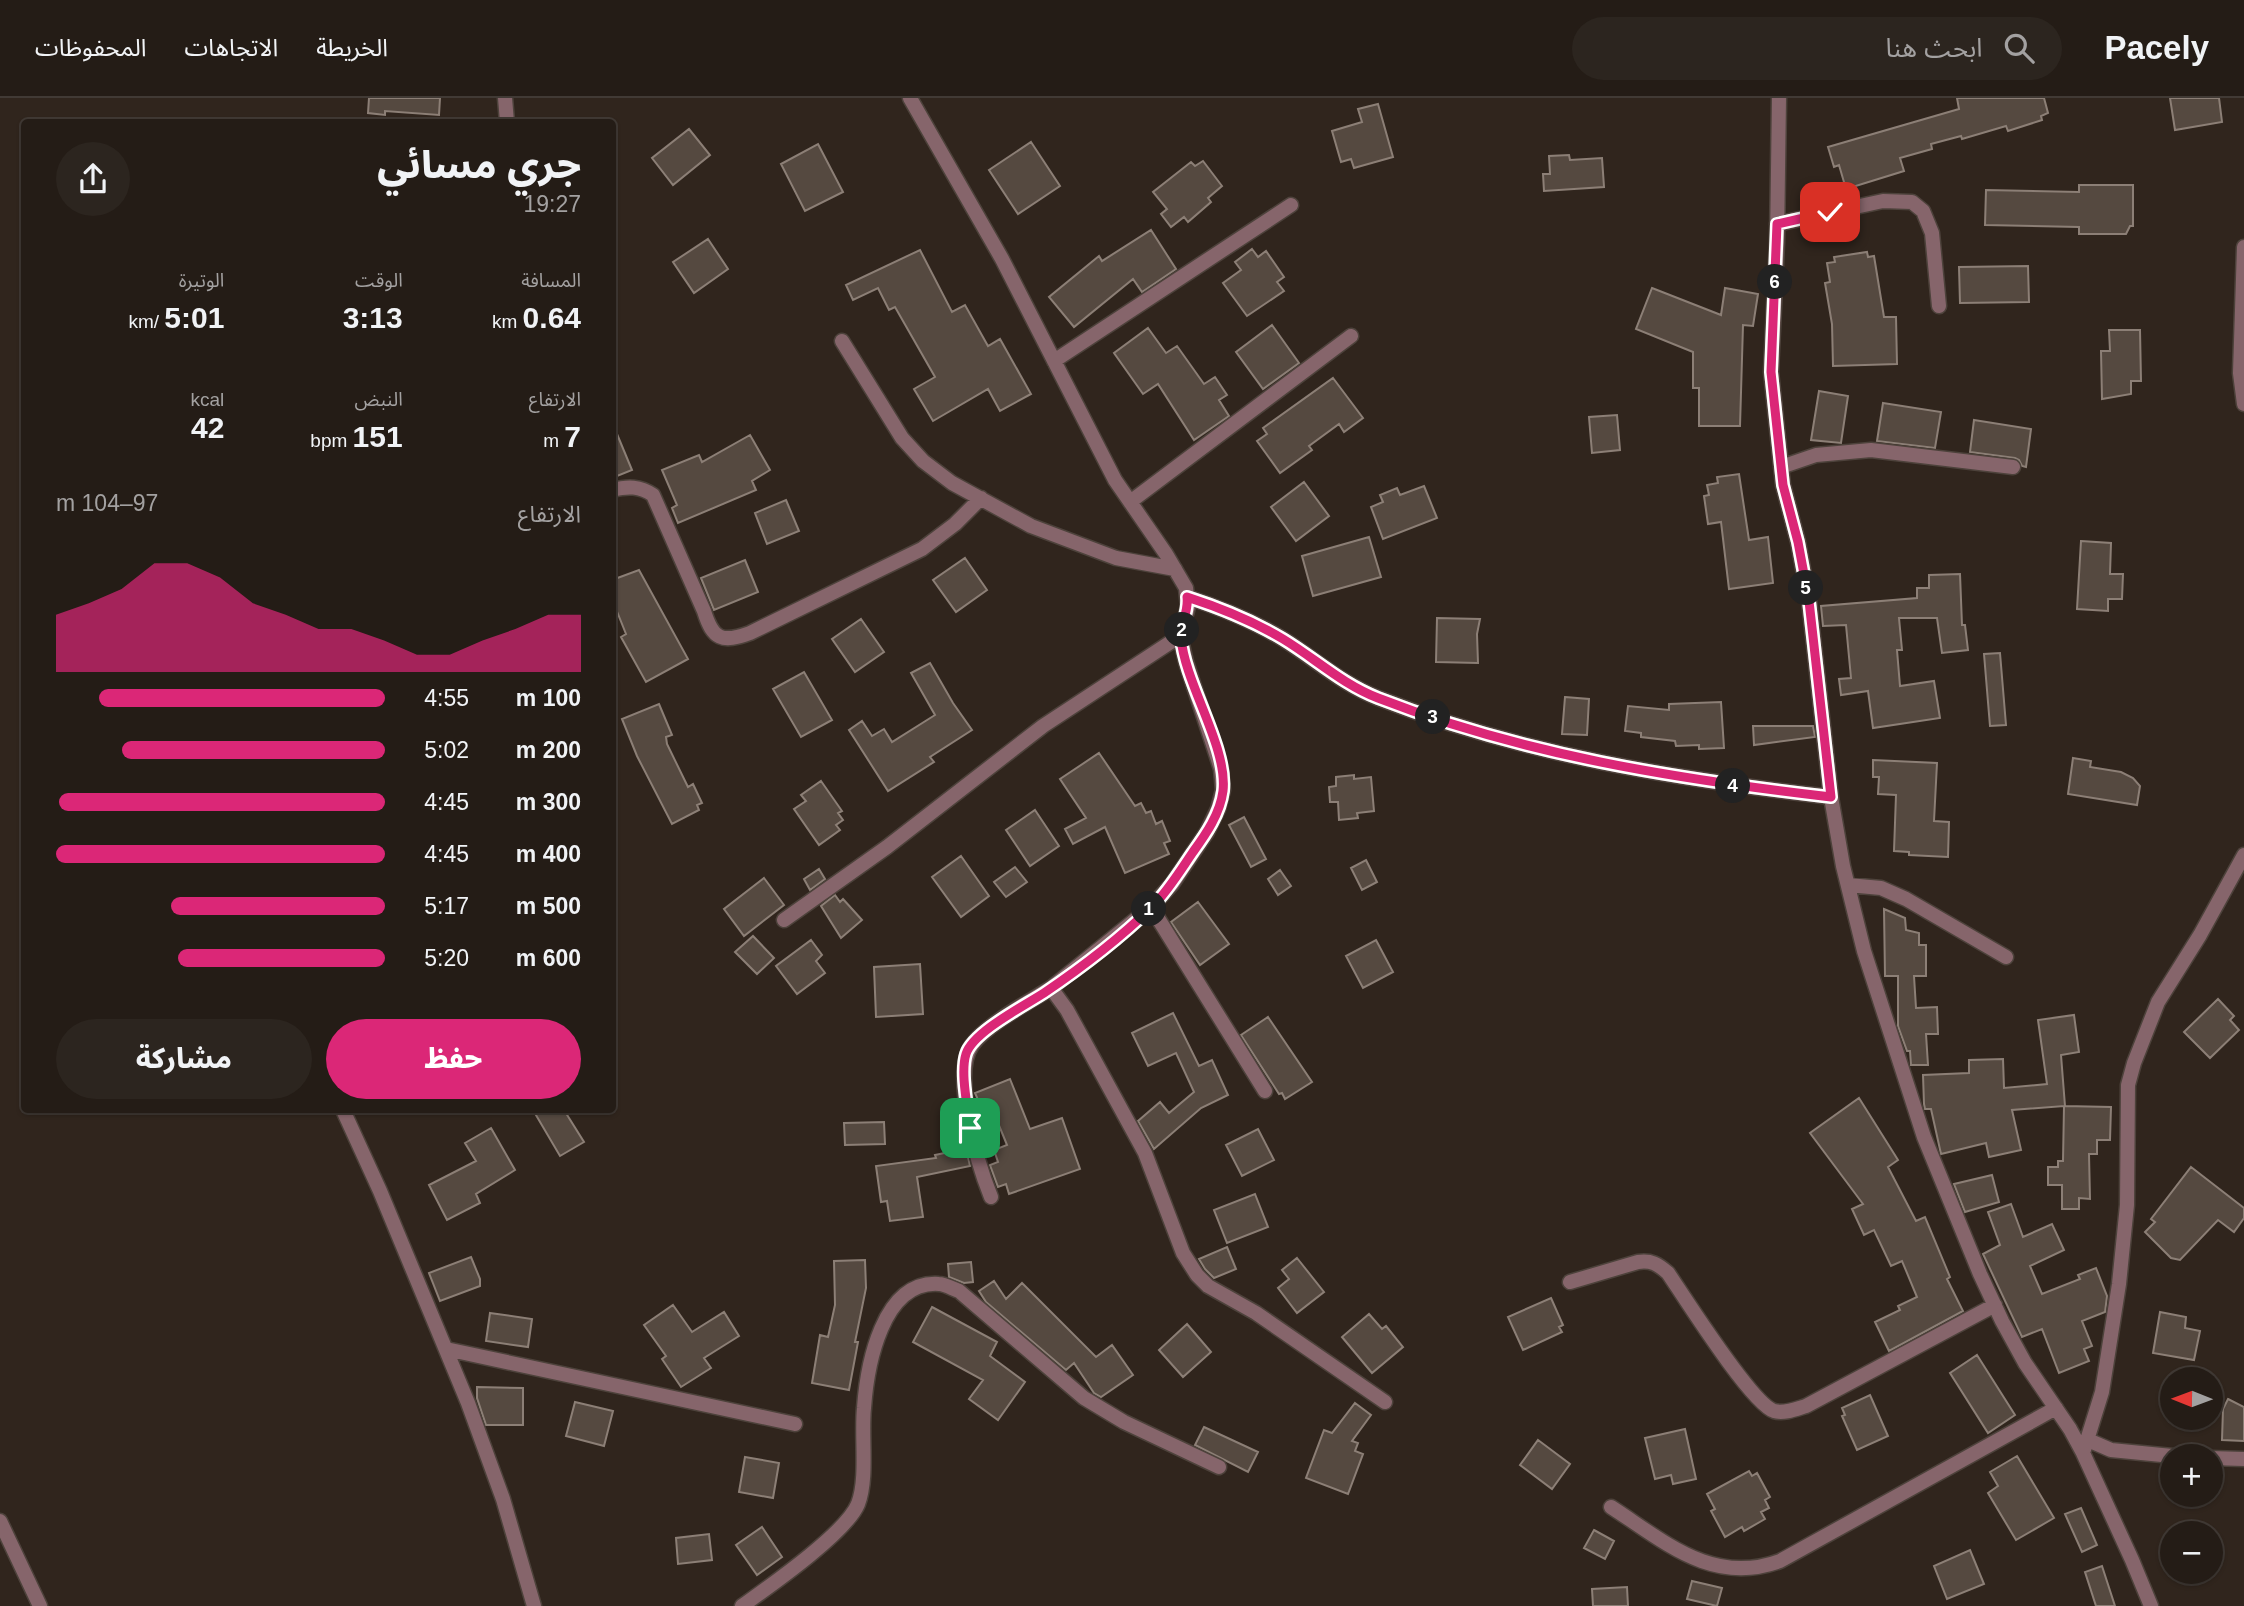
<!DOCTYPE html>
<html lang="ar">
<meta charset="utf-8">
<style>
:root{--surface:#241c16;--page:#2c251f;--text:#f1f3f6;--muted:#a3a1a1;--line:#413a35;--accent:#db2777}
body{margin:0;font-family:Helvetica,"Noto Sans Arabic",sans-serif;background:var(--page);color:var(--text);direction:rtl;height:100vh;display:flex;flex-direction:column;font-size:26px;white-space:nowrap}
*{box-sizing:border-box;margin:0}
p{font-size:23px;color:var(--muted)}
.icon{flex:none;width:38px;height:38px;fill:none;stroke:currentColor;stroke-width:2;stroke-linecap:round;stroke-linejoin:round}
.map{position:relative;flex:1;overflow:hidden;direction:ltr}
.panel{position:absolute;left:21px;top:21px;width:595px;height:994px;display:flex;flex-direction:column;background:var(--surface);border-radius:7px;box-shadow:0 2px 5px #0004,0 0 0 2px var(--line);direction:rtl}
.panel>*{flex:none}
.needle{width:46px;rotate:271deg}
.tools{position:absolute;left:2160px;top:1269px;display:grid;gap:14px}
.tools a{display:grid;place-items:center;width:63px;height:63px;border-radius:50%;background:var(--surface);box-shadow:0 2px 5px #0004,0 0 0 2px var(--line);font-size:35px}
.pin{position:absolute;display:grid;place-items:center;width:60px;height:60px;color:#fff;margin:-30px;border-radius:14px;box-shadow:0 4px 10px #0006}
.km{position:absolute;width:35px;height:35px;margin:-18px;border-radius:50%;background:#222;color:#fff;font-size:19px;line-height:35px;text-align:center}
.round{display:grid;place-items:center;flex:none;width:74px;height:74px;border-radius:37px;background:var(--page)}
.headline{display:flex;align-items:center;justify-content:space-between;height:119px;padding:0 35px}
h1{font-size:38px;font-weight:800;line-height:52px}
.stats{display:grid;grid-template-columns:repeat(3,1fr);gap:10px;height:119px;padding:7px 35px}
.stats div{display:grid;align-content:center}
.stats b{font-size:30px;font-weight:800}
.stats small{font-size:19px;font-weight:400}
.stats p{font-size:19px}
.chart{height:196px;padding:14px 35px}
.chart p{display:flex;justify-content:space-between}
.chart svg{width:100%;height:126px;margin-top:7px;fill:var(--accent);opacity:.7}
.primary-button{display:flex;gap:14px;margin-top:auto;padding:14px 35px}
.primary-button a{flex:1;height:80px;border-radius:42px;background:var(--accent);color:#fff;font-size:28px;font-weight:800;line-height:80px;text-align:center}
.primary-button a+a{background:var(--page);color:var(--text)}
ul{padding:0 35px;list-style:none;font-size:23px}
li{display:grid;grid-template-columns:112px 84px 1fr;align-items:center;height:52px}
li i{height:18px;border-radius:9px;background:var(--accent)}
header{display:flex;align-items:center;gap:42px;box-sizing:border-box;height:98px;padding:0 35px;background:var(--surface);border-bottom:2px solid var(--line)}
header strong{font-size:33px}
nav{display:flex;gap:38px;margin-inline-start:auto;font-size:24px}
.search{width:490px;height:63px;background:var(--page);display:flex;align-items:center;gap:18px;box-sizing:border-box;padding:0 24px;border-radius:38px;color:var(--muted);font-size:26px}
.map>svg:first-child{display:block}
.building{fill:#554940;stroke:#8c7f76;stroke-width:2}
.lines{fill:none;stroke-linecap:round;stroke-linejoin:round}
.minor-casing{stroke:#4d423b;stroke-width:17}
.minor{stroke:#86656b;stroke-width:14}
.route-casing{stroke:#fff;stroke-width:14}
.route{stroke:#db2777;stroke-width:9}
</style>
<header>
<strong>Pacely</strong>
<div class="search"><svg class="icon" aria-label="search" viewBox="0 0 24 24"><circle cx="10" cy="10" r="6"/><path d="M15 15l6 6"/></svg>ابحث هنا</div>
<nav><a>الخريطة</a><a>الاتجاهات</a><a>المحفوظات</a></nav>
</header>
<div class="map">
<svg width="2244" height="1508" viewBox="0 0 2244 1508">
<rect width="100%" height="100%" fill="#30251d"/>
<path class="building" d="M369,0H440L439,17L385,13V17L368,15Z
M1957,0H2044L2048,15L2041,18L2042,22L2008,33L2006,28L1962,41L1961,38L1931,46L1932,51L1900,60L1904,73L1846,91L1839,67L1834,69L1828,49L1959,11Z
M2170,0H2219L2222,24L2175,32Z
M1378,6L1393,59L1354,70L1351,61L1341,64L1332,33L1362,24L1358,11Z
M689,31L710,57L673,87L652,60Z
M1031,44L1060,88L1018,116L989,72Z
M818,46L843,94L805,113L781,66Z
M1569,57L1570,62L1602,60L1604,89L1544,93L1543,76H1550L1549,58Z
M1203,63L1222,88L1208,100L1211,104L1188,124L1184,119L1171,129L1161,116L1167,111L1153,94L1191,64L1195,68Z
M2079,87H2133V128H2130L2126,136H2079V129L1985,127L1986,92L2079,94Z
M1151,132L1176,171L1142,194L1133,181L1074,229L1049,199L1099,158L1102,163Z
M708,141L728,171L694,195L673,164Z
M1252,151L1258,159L1266,153L1284,179L1277,184L1284,193L1247,218L1223,185L1241,172L1235,164Z
M920,152L952,214L965,207L988,248L1000,241L1031,296L1000,313L988,291L933,323L914,291L935,279L895,209L889,212L878,190L853,202L846,187Z
M1867,154L1868,159L1874,158L1884,219H1896L1897,266L1833,268L1832,226L1825,185L1830,184L1827,165L1835,164L1834,159Z
M2028,168L2029,204L1960,205L1959,169Z
M1652,190L1721,217L1725,190L1758,196L1753,228L1743,227L1740,328H1699V290H1693V254L1636,231Z
M1272,227L1299,265L1263,291L1236,254Z
M1148,230L1166,255L1177,248L1204,286L1215,279L1227,297L1219,302L1229,318L1194,342L1158,286L1143,296L1114,255Z
M2109,232H2140L2141,283H2131V296L2102,301L2101,253H2110Z
M1333,280L1363,320L1344,334L1339,326L1309,348L1312,352L1280,375L1257,343L1267,336L1263,330Z
M1819,293L1848,298L1841,345L1811,342Z
M1883,305L1941,314L1935,350L1877,343Z
M1617,317L1620,352L1592,355L1589,319Z
M1974,322L2031,331L2026,369L2022,368L2019,362L2015,360L1970,354Z
M612,324L632,372L612,380Z
M750,337L770,372L752,383L756,392L678,425L672,410L677,407L662,372L699,357L702,364Z
M1739,376L1749,442L1768,439L1773,485L1729,491L1721,424L1708,426L1704,398L1709,397L1707,387L1718,385L1717,379Z
M1304,384L1329,418L1296,443L1271,409Z
M1424,388L1437,420L1383,441L1371,409L1383,404L1380,397L1397,390L1400,397Z
M786,402L799,433L767,446L755,415Z
M1369,439L1381,479L1313,498L1302,458Z
M2081,443L2111,445L2110,476H2123L2122,501H2108V513L2077,511Z
M965,460L987,492L956,514L933,482Z
M745,462L758,494L714,512L701,480Z
M639,472L688,561L646,584L621,539L626,536L612,501V482Z
M1960,476L1962,527H1965L1968,552L1942,555L1937,520H1899L1902,552H1897L1900,588L1934,583L1940,620L1873,630L1868,593L1841,597L1839,581L1851,580L1846,527L1823,528L1821,508L1917,500V490H1929V477Z
M1437,520L1480,521L1477,536L1478,565L1436,564Z
M861,521L884,554L855,574L832,541Z
M2000,555L2006,627L1990,628L1984,556Z
M930,565L953,605L972,632L930,659L934,664L888,693L849,632L862,623L872,638L884,631L892,644L935,617L911,575Z
M804,574L832,622L801,639L773,591Z
M1565,599L1589,601L1587,637L1562,636Z
M1721,604L1724,650L1699,651V647L1676,648L1675,643L1641,639V635L1625,633L1628,608L1669,612V606Z
M659,606L672,637L666,639L667,646L688,689L693,686L702,705L697,707L699,712L672,726L637,658L622,621Z
M1753,628H1813L1815,639L1754,647Z
M1099,655L1135,708L1141,705L1146,715L1151,713L1156,726L1162,723L1170,743L1164,745L1169,756L1125,775L1105,729L1073,746L1065,731L1086,720L1060,681Z
M2073,660L2091,663L2090,669L2121,674L2133,680L2140,688L2137,707L2068,696Z
M1873,662L1937,665L1934,723L1949,724L1948,759L1909,757V754L1894,753L1896,697L1878,696L1879,679H1873Z
M1354,677V681L1371,679L1374,713L1357,715L1358,720L1339,722L1338,704H1330L1329,689L1336,688V679Z
M821,683L842,713L838,715L843,722L836,727L840,732L819,747L794,711L806,703L801,697Z
M1035,712L1059,748L1030,768L1006,732Z
M1244,719L1266,761L1251,769L1229,727Z
M961,758L989,798L961,819L932,779Z
M1366,762L1377,784L1362,792L1351,770Z
M1015,769L1027,784L1006,799L994,784Z
M819,771L825,781L810,792L804,781Z
M1280,772L1291,788L1278,797L1268,781Z
M764,780L784,807L744,838L724,811Z
M835,797L840,804L843,801L862,822L841,840L821,808Z
M1198,804L1229,846L1200,867L1171,824Z
M1884,811L1905,820L1906,832L1919,835V847H1926V878H1914L1916,910L1937,909L1938,936H1926L1928,967H1911L1910,953H1907L1898,928V878H1885Z
M753,838L774,860L757,876L735,854Z
M811,842L822,857L816,863L825,875L797,896L776,868Z
M1376,842L1393,874L1363,890L1346,858Z
M920,866L923,916L876,919L874,869Z
M2218,901L2234,918L2230,922L2239,932L2210,960L2184,934Z
M1173,915L1199,968L1212,962L1228,997L1201,1010L1154,1051L1138,1023L1160,1004L1169,1015L1194,994L1176,955L1148,968L1132,935Z
M2074,917L2079,954L2061,957L2065,1008L2111,1009L2110,1042H2097V1056H2089L2090,1101L2079,1100V1111H2062V1087H2048V1069H2058V1063H2063L2064,1008L2012,1012L2021,1052L1989,1059L1986,1045L1941,1056L1931,1011H1925L1924,1006L1923,977L1969,975V962L2003,961L2004,990L2047,986L2038,922Z
M1268,919L1312,984L1285,1001L1282,995L1279,996L1241,937Z
M1010,981L1030,1031L1062,1020L1080,1071L1009,1096L1006,1086L998,1089L990,1067L998,1064L994,1052L1007,1047L994,1015L985,1018L975,995Z
M1859,1000L1898,1062L1888,1069L1916,1123L1925,1119L1950,1179L1947,1181L1963,1213L1889,1253L1875,1224L1900,1212L1898,1208L1917,1199L1902,1163L1891,1168L1874,1132L1864,1137L1852,1111L1863,1106L1810,1035Z
M533,1012H564L584,1044L560,1058Z
M884,1024L885,1046L845,1047L844,1025Z
M491,1030L515,1072L476,1096L480,1105L447,1122L429,1087L476,1063L465,1045Z
M1258,1031L1274,1062L1242,1078L1226,1047Z
M954,1053L955,1057L967,1055L970,1068L917,1079L923,1119L890,1123L887,1103L881,1104L876,1068L936,1060L935,1057Z
M2191,1069L2244,1110V1120L2234,1134L2218,1122L2180,1162L2171,1160L2145,1134L2155,1124L2151,1121Z
M1992,1077L1999,1104L1965,1114L1954,1086Z
M1255,1096L1268,1129L1227,1145L1214,1112Z
M2011,1106L2023,1139L2052,1126L2064,1152L2030,1168L2042,1196L2080,1181L2078,1177L2096,1170L2107,1198L2105,1214L2082,1223L2092,1248L2084,1251L2089,1263L2059,1275L2042,1231L2022,1239L1983,1156L2000,1147L1988,1114Z
M1227,1149L1236,1171L1214,1180L1205,1171L1199,1161Z
M471,1159L480,1181V1188L440,1203L429,1175Z
M1297,1160L1324,1194L1297,1215L1278,1190L1289,1181L1282,1172Z
M865,1162L866,1190L855,1244H858L849,1292L812,1285L820,1237L828,1239L835,1207L834,1163Z
M971,1164L973,1184L964,1185L949,1179L948,1166Z
M994,1183L1006,1201L1022,1185L1096,1259L1112,1247L1133,1277L1101,1299L1094,1295L1074,1265L1066,1272L986,1204L979,1193Z
M1551,1200L1563,1227L1559,1229L1562,1234L1523,1252L1508,1219Z
M673,1207L692,1234L724,1214L739,1238L704,1260L711,1270L681,1289L662,1261L666,1258L644,1227Z
M932,1209L997,1244L990,1258L1025,1284L998,1322L969,1301L983,1282L913,1244Z
M2160,1214L2186,1219L2185,1230L2200,1233L2194,1262L2153,1255Z
M490,1215L532,1221L528,1249L486,1243Z
M1369,1216L1382,1231L1386,1228L1403,1249L1372,1275L1342,1239Z
M1187,1226L1211,1254L1183,1279L1159,1252Z
M1977,1257L2015,1317L1988,1335L1950,1275Z
M477,1289L523,1290V1327H486L477,1300Z
M1870,1297L1888,1338L1857,1352L1842,1318L1845,1317L1842,1310Z
M2228,1301L2244,1309V1343L2222,1342L2223,1311Z
M575,1304L613,1313L604,1348L566,1338Z
M1355,1305L1371,1317L1352,1343L1358,1345L1355,1353L1363,1356L1348,1396L1306,1380L1324,1332L1332,1335Z
M1204,1329L1258,1354L1248,1374L1195,1347Z
M1685,1331L1696,1381L1673,1386L1671,1377L1655,1381L1645,1340Z
M1538,1342L1570,1366L1552,1391L1520,1367Z
M2017,1358L2054,1420L2016,1442L1988,1395L1998,1388L1990,1374Z
M745,1359L779,1365L773,1400L739,1394Z
M1749,1373L1752,1378L1757,1375L1770,1399L1765,1402L1769,1410L1761,1414L1765,1421L1744,1433L1742,1429L1725,1439L1711,1413L1715,1411L1707,1396Z
M2081,1410L2097,1447L2082,1454L2065,1416Z
M762,1429L782,1459L757,1477L736,1447Z
M1594,1432L1614,1443L1605,1461L1584,1450Z
M709,1436L712,1462L678,1466L676,1440Z
M1970,1452L1984,1486L1947,1501L1934,1468Z
M2102,1468L2115,1508H2096L2085,1474Z
M1692,1483L1722,1490L1717,1508L1687,1501Z
M1627,1489L1628,1508H1593L1592,1491Z"/>
<g class="lines">
<g class="minor-casing">
<path id="minor" d="M505,0L507,24
M910,0L1002,161L1115,382L1166,456L1186,490L1188,509L1180,538L1186,564L1221,671L1223,692L1218,711L1207,734L1172,786L1151,809L1051,890L1067,912L1145,1055L1183,1155L1197,1177L1208,1188L1256,1215L1385,1304
M1779,0L1777,144L1771,274L1783,387L1798,444L1809,503L1831,699L1843,768L1864,853L1924,1039L1980,1176L2002,1223L2025,1265L2070,1331L2083,1355L2132,1462L2151,1508
M1777,126L1883,103L1912,104L1923,113L1932,135L1939,208
M2244,149L2240,275L2244,306
M842,243L902,340L923,363L952,385L1031,428L1116,460L1175,471
M1054,263L1291,107
M1781,369L1816,357L1871,352L2013,369
M612,392C628,388 640,388 653,397L704,513C713,542 722,545 750,535L922,451L955,426L981,400
M1130,404L1351,238
M1187,499C1221,510 1253,523 1283,541C1315,561 1342,586 1378,600C1524,657 1676,681 1831,699
M1848,787L1881,790L1906,801L2006,859
M1151,809L1265,993
M784,822L887,749L1043,628L1180,538
M343,1012L380,1093L468,1305L503,1401L534,1508
M991,1099C978,1067 951,976 972,947C987,926 1029,904 1051,890
M1570,1184L1638,1164C1651,1162 1658,1166 1668,1175C1685,1200 1751,1305 1774,1313C1784,1316 1796,1311 1806,1308L1995,1207
M446,1251L795,1326
M2088,1342L2111,1352L2172,1358
M2083,1355L2102,1294L2119,1186L2127,1107L2128,987L2134,965L2158,904L2200,837L2244,757
M2210,1360L2244,1361
M1611,1409C1664,1443 1712,1488 1780,1463L2056,1310
M0,1423L40,1508
M742,1508C770,1488 846,1435 858,1406C868,1380 861,1338 864,1310C867,1268 882,1182 939,1186C945,1186 953,1191 959,1193L1084,1300L1124,1324L1219,1369"/>
</g>
<use href="#minor" class="minor"/>
</g>
<g class="lines">
<g class="route-casing">
<path id="route" d="M970,1030C968,1010 960,975 966,956C973,934 1024,908 1044,895C1081,870 1120,840 1152,809C1168,793 1180,773 1193,754C1206,736 1220,716 1223,693C1228,649 1185,586 1181,540C1180,526 1189,514 1187,499C1221,510 1253,523 1283,541C1316,561 1342,586 1378,600C1524,657 1676,681 1831,699L1809,503L1798,444L1783,387L1771,274L1777,126L1830,114"/>
</g>
<use href="#route" class="route"/>
</g>
</svg>
<div class="tools">
<a><svg class="needle" viewBox="-14 -14 28 28"><path d="M0-13l5 13h-10z" fill="#e53935"/><path d="M0 13l5-13h-10z" fill="#a3a1a1"/></svg></a>
<a>+</a>
<a>−</a>
</div>
<div class="pin" style="left:970px;top:1030px;background:#1e9e55"><svg class="icon" aria-label="arrive" viewBox="0 0 24 24"><path d="M6 21V4h12l-3 4 3 4H6"/></svg></div>
<div class="pin" style="left:1830px;top:114px;background:#d93025"><svg class="icon" aria-label="check" viewBox="0 0 24 24"><path d="M5 12l5 5 9-10"/></svg></div>
<b class="km" style="left:1149px;top:811px">1</b>
<b class="km" style="left:1182px;top:532px">2</b>
<b class="km" style="left:1433px;top:619px">3</b>
<b class="km" style="left:1733px;top:688px">4</b>
<b class="km" style="left:1806px;top:490px">5</b>
<b class="km" style="left:1775px;top:184px">6</b>
<section class="panel">
<div class="headline"><div><h1>جري مسائي</h1><p>19:27</p></div><a class="round"><svg class="icon" aria-label="share" viewBox="0 0 24 24"><path d="M12 15V3M7 8l5-5 5 5M5 13v7h14v-7"/></svg></a></div>
<div class="stats">
<div><p>المسافة</p><b>0.64<small> km</small></b></div>
<div><p>الوقت</p><b>3:13</b></div>
<div><p>الوتيرة</p><b>5:01<small> /km</small></b></div>
</div>
<div class="stats">
<div><p>الارتفاع</p><b>7<small> m</small></b></div>
<div><p>النبض</p><b>151<small> bpm</small></b></div>
<div><p>kcal</p><b>42</b></div>
</div>
<div class="chart"><p><span>الارتفاع</span>97–104 m</p>
<svg viewBox="0 0 160 44" preserveAspectRatio="none"><path d="M0 44V24L10 20L20 15L30 6L40 6L50 11L60 20L70 24L80 29L90 29L100 33L110 38L120 38L130 33L140 29L150 24L160 24V44z"/></svg>
</div>
<ul>
<li><b>100 m</b>4:55<i style="width:87%"></i></li>
<li><b>200 m</b>5:02<i style="width:80%"></i></li>
<li><b>300 m</b>4:45<i style="width:99%"></i></li>
<li><b>400 m</b>4:45<i style="width:100%"></i></li>
<li><b>500 m</b>5:17<i style="width:65%"></i></li>
<li><b>600 m</b>5:20<i style="width:63%"></i></li>
</ul>
<div class="primary-button"><a>حفظ</a><a>مشاركة</a></div>
</section>
</div>
